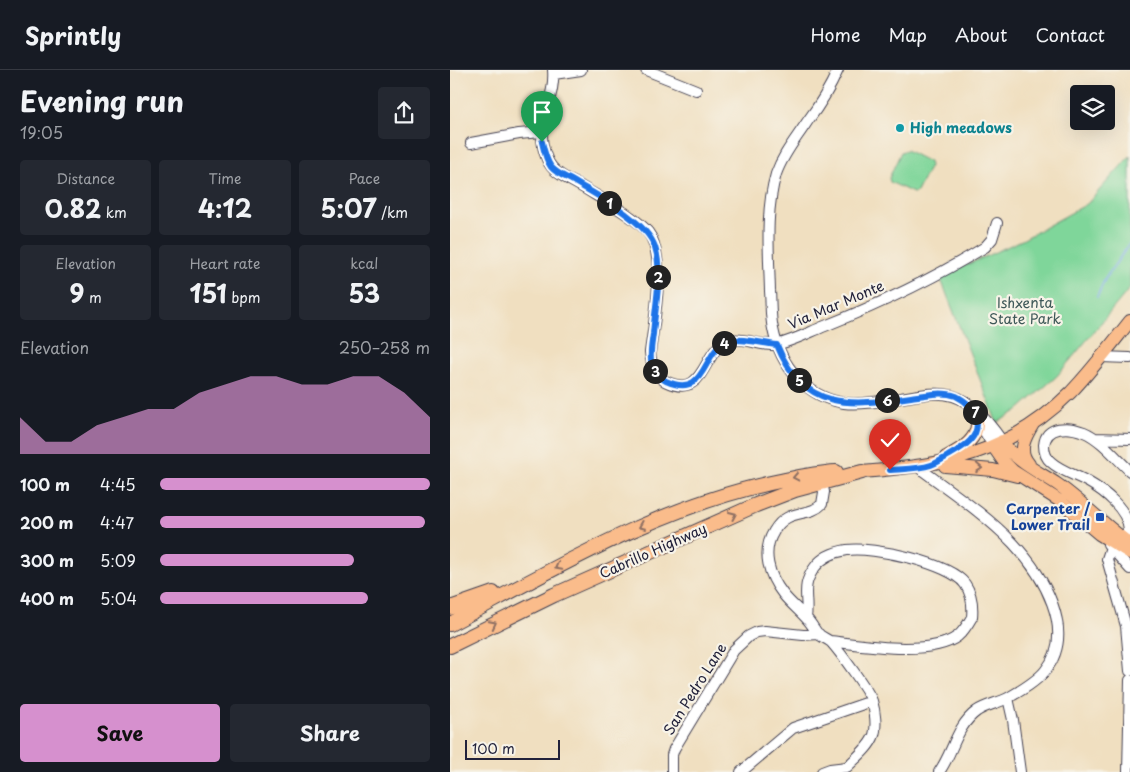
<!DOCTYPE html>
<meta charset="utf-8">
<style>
:root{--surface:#171b24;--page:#242831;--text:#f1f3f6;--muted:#9ea1a6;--line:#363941;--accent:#d690ce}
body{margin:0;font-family:"Playpen Sans",sans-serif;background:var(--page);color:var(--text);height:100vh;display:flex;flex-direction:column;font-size:19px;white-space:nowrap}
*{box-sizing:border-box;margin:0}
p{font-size:16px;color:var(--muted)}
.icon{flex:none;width:28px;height:28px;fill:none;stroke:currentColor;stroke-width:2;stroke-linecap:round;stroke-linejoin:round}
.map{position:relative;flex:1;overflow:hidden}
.drawer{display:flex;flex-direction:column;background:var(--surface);width:450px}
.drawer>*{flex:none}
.tools{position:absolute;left:620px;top:15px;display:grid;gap:10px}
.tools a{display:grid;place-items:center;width:45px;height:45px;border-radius:5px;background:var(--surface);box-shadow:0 5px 20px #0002;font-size:25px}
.scale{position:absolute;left:15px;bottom:12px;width:95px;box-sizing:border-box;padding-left:5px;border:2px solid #22223b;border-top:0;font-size:14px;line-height:18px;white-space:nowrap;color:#22223b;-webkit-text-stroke:4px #f7f3e8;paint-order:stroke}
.pin{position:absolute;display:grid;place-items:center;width:42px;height:42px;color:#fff;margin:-51px -21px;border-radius:50% 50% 50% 0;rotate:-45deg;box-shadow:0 0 5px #0007}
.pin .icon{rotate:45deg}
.km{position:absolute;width:25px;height:25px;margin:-12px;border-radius:50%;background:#222;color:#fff;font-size:14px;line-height:25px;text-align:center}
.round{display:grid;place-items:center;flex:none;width:52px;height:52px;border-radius:5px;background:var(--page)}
.headline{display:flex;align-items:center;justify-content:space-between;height:85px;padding:0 20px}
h1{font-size:28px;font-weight:700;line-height:38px}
.figures{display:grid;grid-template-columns:repeat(3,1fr);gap:8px;height:85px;padding:5px 20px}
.figures div{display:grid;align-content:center;border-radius:5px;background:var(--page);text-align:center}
.figures b{font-size:25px;font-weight:700}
.figures small{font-size:14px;font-weight:400}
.figures p{font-size:14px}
.chart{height:140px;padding:10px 20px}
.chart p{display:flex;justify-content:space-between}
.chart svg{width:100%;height:90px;margin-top:5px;fill:var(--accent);opacity:.7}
.button{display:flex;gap:10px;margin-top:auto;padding:10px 20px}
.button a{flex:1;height:58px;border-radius:5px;background:var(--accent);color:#111;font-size:20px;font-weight:700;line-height:58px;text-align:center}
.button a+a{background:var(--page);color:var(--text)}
ul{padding:0 20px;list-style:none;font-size:16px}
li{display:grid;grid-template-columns:80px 60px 1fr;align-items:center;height:38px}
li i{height:12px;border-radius:6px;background:var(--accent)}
header{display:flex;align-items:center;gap:30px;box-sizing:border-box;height:70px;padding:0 25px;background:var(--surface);border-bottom:1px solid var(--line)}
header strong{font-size:24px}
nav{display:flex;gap:28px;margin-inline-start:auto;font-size:18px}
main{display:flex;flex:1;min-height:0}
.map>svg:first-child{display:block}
.green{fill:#7fd69a;stroke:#507c6a}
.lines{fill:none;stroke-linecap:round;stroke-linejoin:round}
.stream{stroke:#7eace8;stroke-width:2}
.minor-casing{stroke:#413e4f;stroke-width:12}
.major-casing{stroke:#413e4f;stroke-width:14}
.highway-casing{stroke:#413e4f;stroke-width:16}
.minor{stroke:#fff;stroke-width:10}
.major{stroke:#fabc8b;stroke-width:12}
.highway{stroke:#fabc8b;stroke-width:14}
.oneway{stroke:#8e6f63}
.route-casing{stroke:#fff;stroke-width:10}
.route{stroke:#1a73e8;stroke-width:6}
.culture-dot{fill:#0f9aa8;stroke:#f7f3e8;stroke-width:2}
.transit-dot{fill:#1a4fb4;stroke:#f7f3e8;stroke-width:2}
.labels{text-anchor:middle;stroke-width:4.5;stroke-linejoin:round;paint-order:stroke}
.culture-label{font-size:14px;font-weight:bold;fill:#0d838f;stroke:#f7f3e8;text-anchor:start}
.park-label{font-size:14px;fill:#3e5858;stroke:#f7f3e8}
.street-label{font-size:14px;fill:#22223b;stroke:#f7f3e8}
.transit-label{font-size:14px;font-weight:bold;fill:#164399;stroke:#f7f3e8;text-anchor:end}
</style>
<header>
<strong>Sprintly</strong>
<nav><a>Home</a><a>Map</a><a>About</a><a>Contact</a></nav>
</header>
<main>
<section class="drawer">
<div class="headline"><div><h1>Evening run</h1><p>19:05</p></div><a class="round"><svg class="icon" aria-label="share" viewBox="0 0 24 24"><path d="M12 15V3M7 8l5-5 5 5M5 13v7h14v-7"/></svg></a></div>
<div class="figures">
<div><p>Distance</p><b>0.82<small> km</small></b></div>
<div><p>Time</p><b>4:12</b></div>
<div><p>Pace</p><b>5:07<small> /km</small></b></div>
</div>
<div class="figures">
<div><p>Elevation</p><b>9<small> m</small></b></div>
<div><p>Heart rate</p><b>151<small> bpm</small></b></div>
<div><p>kcal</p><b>53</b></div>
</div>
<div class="chart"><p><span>Elevation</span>250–258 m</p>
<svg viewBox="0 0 160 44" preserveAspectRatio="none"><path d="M0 44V26L10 38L20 38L30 30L40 26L50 22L60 22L70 14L80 10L90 6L100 6L110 10L120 10L130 6L140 6L150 14L160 26V44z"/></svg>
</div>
<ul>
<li><b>100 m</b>4:45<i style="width:100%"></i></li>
<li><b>200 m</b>4:47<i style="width:98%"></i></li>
<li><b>300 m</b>5:09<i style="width:72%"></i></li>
<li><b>400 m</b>5:04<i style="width:77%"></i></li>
</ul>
<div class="button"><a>Save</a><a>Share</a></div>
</section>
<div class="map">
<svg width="680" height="702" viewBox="0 0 680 702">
<rect width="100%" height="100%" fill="#f7f3e8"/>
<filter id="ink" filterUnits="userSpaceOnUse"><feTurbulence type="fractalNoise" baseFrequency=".02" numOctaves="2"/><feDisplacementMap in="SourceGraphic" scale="10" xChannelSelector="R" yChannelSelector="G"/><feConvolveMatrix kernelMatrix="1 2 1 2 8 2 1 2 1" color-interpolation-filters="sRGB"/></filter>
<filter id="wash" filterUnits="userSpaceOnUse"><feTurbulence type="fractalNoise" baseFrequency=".0096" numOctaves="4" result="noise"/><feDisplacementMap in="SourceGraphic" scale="20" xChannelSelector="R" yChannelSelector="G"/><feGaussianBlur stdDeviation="1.12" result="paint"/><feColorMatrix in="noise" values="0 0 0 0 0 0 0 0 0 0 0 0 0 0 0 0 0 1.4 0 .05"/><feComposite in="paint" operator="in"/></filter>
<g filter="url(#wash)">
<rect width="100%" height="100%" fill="#f0dfc0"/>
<path class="green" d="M456,80L479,92L480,96L467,122L463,123L440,112L439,108L451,82Z
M680,86V218L607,306L568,340L547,353L490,207L572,170L637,134Z"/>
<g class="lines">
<path class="stream" d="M647,227L655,209L680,173"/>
</g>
</g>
<g filter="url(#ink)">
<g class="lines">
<g class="minor-casing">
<path id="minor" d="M103,0C106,32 82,55 97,89C103,104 119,109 132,117C150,128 185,146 198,162C217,186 204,252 200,282C201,293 204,305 215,311C258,332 251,276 281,270C296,267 313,278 329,274C345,270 360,262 375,256C430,234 485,208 535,177L542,169L547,153
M196,0L246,20
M388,0C380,18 369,36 357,52C346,69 333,84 326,104C315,141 319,183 320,221C321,233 320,246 323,259C330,295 356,327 394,333C410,335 427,332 443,329C462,327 485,320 503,326C523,332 541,355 552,371
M104,4L131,0
M21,73L69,64L91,62
M650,287L680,288
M527,349L543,376
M645,368L680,369
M468,397C500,421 535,444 563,473C592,504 628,561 595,601C586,612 570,621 558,628C548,633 536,635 527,641C506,656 503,683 489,702
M372,412L374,422L372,434C359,448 338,437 324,461C311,482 319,506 333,524C340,533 349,540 357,549C361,553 364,559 368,564C372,567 377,569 381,572C390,582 418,620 422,631C425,641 427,656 424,665C420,677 406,688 397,697
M658,474L680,499
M670,474L679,459C677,439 654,421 638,412C626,405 611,401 601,392C596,388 594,382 594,375C596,355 619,356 634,362C651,369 666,388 680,401
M661,477L657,489L676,556L680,601
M356,548C359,527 350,517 365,497C373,486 384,482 397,480C422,476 500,493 515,514C522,524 523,536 522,547C518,554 514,561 508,566C481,587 413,575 380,571
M558,628L563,650L570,702
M222,702V685L224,679L278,590L284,580L299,566L307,562L315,561L353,565L369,564
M291,702L343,658L422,631
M372,702L380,699L397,697
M678,702L680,610"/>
</g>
<g class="major-casing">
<path id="major" d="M552,371C565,391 589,402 607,414C633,432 655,456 680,474
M543,376L554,392L563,401L610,431L649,464L680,483
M496,387C511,379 529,370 527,350
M579,394C567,381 575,367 583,354
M495,396L543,400L567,406
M412,402C496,395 559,384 621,322C642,300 661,275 680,251"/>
</g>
<g class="highway-casing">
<path id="highway" d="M0,538L43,523
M0,554C106,498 211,435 330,411C349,407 367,403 386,402
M0,576L104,525L306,435L345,420L412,402"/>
</g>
<use href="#minor" class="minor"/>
<use href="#major" class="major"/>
<use href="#highway" class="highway"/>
</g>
<defs><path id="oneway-chevron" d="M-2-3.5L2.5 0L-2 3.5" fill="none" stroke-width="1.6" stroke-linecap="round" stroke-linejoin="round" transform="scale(1.25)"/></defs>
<g class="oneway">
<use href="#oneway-chevron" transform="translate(529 398) rotate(4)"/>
<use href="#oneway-chevron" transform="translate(346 407) rotate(169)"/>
<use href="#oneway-chevron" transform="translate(283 445) rotate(-24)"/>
<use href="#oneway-chevron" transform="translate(192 456) rotate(157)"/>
<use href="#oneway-chevron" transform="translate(108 497) rotate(152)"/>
<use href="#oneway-chevron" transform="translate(43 554) rotate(-27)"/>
</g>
</g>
<g class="lines" filter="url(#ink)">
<g class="route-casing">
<path id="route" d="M92,72C94,81 96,90 101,97C107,104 116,107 123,111C147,126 196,150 205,177C213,201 205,238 203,264C202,272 200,282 201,290C203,299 208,307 216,311C258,330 251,280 278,271C290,267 314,274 327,275C354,342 401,336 461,327C475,325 492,321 506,326C516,331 523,337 526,347C531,368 514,377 498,386C493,389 487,393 481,395C469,399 453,399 440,400"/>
</g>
<use href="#route" class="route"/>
</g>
<circle class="culture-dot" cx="450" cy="58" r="5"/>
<rect class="transit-dot" x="645" y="442" width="10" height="10" rx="2.5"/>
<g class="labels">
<g class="culture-label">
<text x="460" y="63">High meadows</text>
</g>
<g class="park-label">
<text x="575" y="238">Ishxenta<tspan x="575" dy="16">State Park</tspan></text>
</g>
<g class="street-label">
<text transform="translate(386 235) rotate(-23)" y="5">Via Mar Monte</text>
<text transform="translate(203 481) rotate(-24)" y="5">Cabrillo Highway</text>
<text transform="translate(245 619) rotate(-58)" y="5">San Pedro Lane</text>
</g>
<g class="transit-label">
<text x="640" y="444">Carpenter /<tspan x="640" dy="16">Lower Trail</tspan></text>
</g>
</g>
</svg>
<div class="tools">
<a><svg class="icon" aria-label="layers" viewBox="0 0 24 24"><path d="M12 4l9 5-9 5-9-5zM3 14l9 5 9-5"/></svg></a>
</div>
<div class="scale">100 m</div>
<div class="pin" style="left:92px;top:72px;background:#1e9e55"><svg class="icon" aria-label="arrive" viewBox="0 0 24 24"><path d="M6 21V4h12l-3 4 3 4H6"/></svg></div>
<div class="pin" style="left:440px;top:400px;background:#d93025"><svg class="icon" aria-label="check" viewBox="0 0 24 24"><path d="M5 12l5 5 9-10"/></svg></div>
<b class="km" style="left:159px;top:133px">1</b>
<b class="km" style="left:208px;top:207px">2</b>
<b class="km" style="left:205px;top:301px">3</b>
<b class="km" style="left:274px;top:273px">4</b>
<b class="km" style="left:349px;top:310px">5</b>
<b class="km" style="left:437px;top:330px">6</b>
<b class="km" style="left:525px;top:342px">7</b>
</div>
</main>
